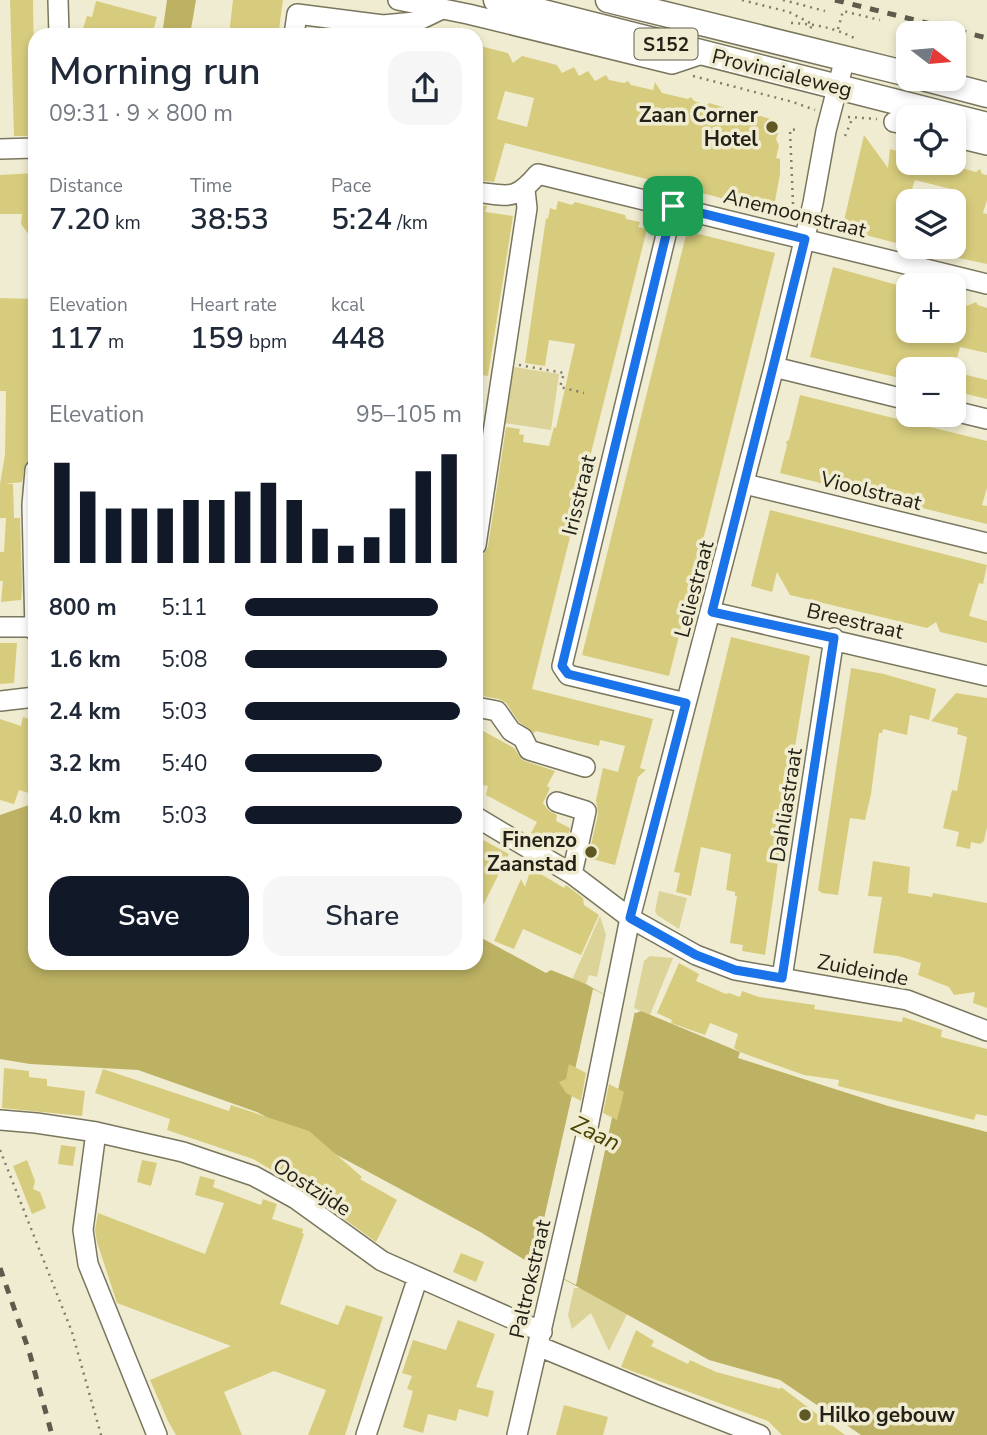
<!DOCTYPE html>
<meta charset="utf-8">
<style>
:root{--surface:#fff;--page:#f6f6f7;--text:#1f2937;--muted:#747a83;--accent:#111827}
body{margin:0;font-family:"Nunito Sans",sans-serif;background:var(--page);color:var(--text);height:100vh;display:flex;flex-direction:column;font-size:26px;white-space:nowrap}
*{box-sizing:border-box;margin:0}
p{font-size:23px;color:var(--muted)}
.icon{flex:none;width:38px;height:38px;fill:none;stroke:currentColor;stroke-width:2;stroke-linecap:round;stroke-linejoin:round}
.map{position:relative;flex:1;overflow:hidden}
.panel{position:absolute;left:28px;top:28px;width:455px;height:942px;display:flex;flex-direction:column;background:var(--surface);border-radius:21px;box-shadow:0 4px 10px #0003}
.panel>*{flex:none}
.needle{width:46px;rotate:106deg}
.fabs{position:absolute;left:896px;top:21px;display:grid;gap:14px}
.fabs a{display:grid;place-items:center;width:70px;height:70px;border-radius:14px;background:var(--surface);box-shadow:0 4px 10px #0003;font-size:35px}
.pin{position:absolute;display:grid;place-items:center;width:60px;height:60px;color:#fff;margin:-30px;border-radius:14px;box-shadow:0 4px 10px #0006}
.round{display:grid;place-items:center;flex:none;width:74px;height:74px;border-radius:21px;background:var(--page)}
.overview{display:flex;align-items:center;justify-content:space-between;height:119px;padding:0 21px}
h1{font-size:38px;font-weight:600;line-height:52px}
.metrics{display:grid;grid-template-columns:repeat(3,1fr);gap:10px;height:119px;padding:7px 21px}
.metrics div{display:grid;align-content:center}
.metrics b{font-size:30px;font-weight:600}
.metrics small{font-size:19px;font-weight:400}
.metrics p{font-size:19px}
.chart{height:196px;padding:14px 21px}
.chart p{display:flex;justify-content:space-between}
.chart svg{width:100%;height:126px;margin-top:7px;stroke:var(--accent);stroke-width:6}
.primary-button{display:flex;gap:14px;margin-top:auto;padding:14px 21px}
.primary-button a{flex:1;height:80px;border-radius:21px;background:var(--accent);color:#fff;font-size:28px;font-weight:600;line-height:80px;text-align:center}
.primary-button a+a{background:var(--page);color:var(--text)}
ul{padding:0 21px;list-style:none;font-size:23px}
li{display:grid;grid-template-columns:112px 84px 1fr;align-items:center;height:52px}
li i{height:18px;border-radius:9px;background:var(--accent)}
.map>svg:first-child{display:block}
.green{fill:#dbd397}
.water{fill:#bdb263}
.pier{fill:#f0ecd1}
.building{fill:#d7cc7d;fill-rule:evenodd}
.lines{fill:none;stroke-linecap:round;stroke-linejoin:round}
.minor-casing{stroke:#79765d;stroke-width:22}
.major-casing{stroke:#79765d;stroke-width:27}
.path{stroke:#807d6c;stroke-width:2.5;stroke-dasharray:2 5;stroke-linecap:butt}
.minor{stroke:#fff;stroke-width:19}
.major{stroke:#fff;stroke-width:24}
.rail{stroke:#5e5b4c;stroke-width:5;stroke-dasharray:9 9;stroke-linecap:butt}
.route-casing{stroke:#fff;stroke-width:14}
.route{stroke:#1a73e8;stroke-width:9}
.poi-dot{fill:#5f5824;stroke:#f0ecd1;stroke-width:2.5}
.labels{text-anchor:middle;stroke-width:7;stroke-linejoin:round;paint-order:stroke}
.shield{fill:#f0ecd1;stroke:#615f50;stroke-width:2}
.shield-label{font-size:19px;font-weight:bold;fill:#242218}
.street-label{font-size:21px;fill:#242218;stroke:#f0ecd1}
.poi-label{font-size:21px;font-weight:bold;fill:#242218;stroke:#f0ecd1;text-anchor:end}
.water-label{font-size:23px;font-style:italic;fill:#484000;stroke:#f0ecd1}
</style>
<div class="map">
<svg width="987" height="1435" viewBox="0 0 987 1435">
<rect width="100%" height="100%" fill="#f0ecd1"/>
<path class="green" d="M514,367L559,374L551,430L504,423Z
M659,891L687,898L679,929L657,915L655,911Z
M600,916L606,935L597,977L589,975L586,984L572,980Z
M650,956L673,958L650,1015L634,1008L644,961Z
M574,1288H581L627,1314L609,1351L591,1313L572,1329L568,1315Z"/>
<path class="water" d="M167,0H196L190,35H162Z
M35,803V962H476V935L546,973L551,970L586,984L636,1013L641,1011L740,1052L738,1058L888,1106L987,1132V1435H861L780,1380L709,1360L531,1261L528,1262L482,1233L257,1112L138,1070L30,1064L0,1059V815Z"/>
<path class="pier" d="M593,989L635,1011L576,1285L534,1263L572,1095V1083Z"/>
<path class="building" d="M10,0H33L35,136H14Z
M233,0H283L279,30L263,29L262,35H229Z
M96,1L157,17L152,35H81L87,16L92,17Z
M476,45L508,53L513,63L522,56L557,65L562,73L574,67L579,76L588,71L595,81L606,75L609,80L624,83L628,81L631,85L653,90L655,82L662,93L688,99L691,97L694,101L707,105L709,103L756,117L757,115L778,121V134L776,139L779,146L776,158L780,159V174L773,212L751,206L752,203L725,199L505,143L494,182L476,180ZM505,91L534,98L527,127L497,119Z
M864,135L888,168L890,149L908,154V163H944L976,172L980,169L982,174L987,175V200L983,213L987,214V264L954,257V208L959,191L915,180L908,201V246L842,229Z
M35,173V243L21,224L22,214H0V175Z
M558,201L572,205L575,202L625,215L626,219L640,222L638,227L647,229L532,689L653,719L640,768L646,770L638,777L615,865L588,858L598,814L596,800L603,768L618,772L625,746L600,740L599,746L536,731L534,733L519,722L506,703L499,699L476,695V610L483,555L488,547L506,427L520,429L519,434L524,435L523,442L549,446L554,427L556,428L575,344L549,340L545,366L525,363L546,218L548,219L550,208L556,210Z
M476,204L487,206L485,212L513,216L488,376L476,374Z
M687,231L775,253L669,676L582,655Z
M833,267L908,288V331H926L954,337V303L963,299L967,306L976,302L978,305L987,308V353L960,347L954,369H908V380L810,357Z
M0,298L35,299V384L31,459L25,464L22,482L4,484H13L14,518H0V484L5,455L6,391H0Z
M954,372L987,380V399L954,391Z
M800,395L987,441V488L982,505L987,506V524L780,473L787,445L786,442L789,440Z
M770,510L987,565L983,584L979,583L969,616L987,621V643L940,632L936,622L927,628L790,595L777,572L772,592L751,586Z
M6,518H20L22,588L21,600L1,602L3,581H0V552H4Z
M731,637L810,656L790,777L765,955L742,951L743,945L730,943L737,896H735V892L726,890L731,854L701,847L691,896L676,892L680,873L674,872Z
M0,643H17L14,683L0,684Z
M851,668L884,674L936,689L929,720L910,715L907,735L883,729L882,733H879L871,794L865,820L850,818L838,895L822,893L818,890Z
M956,693L987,698V827L984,841L980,844L971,842L970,849L956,846L959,832L943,828L952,790L957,791L967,737L957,734L958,728L931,721Z
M23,717L35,721V795L19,790L14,804L0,800V719L21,726Z
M476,727L514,748L522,760L555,771L547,786L550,788L543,803L549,811L557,815L556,821L570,828L565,850L531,833L537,822L486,795L488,786L476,784Z
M476,836L509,854L476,919Z
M873,861L910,867L908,893L932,897L933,893L987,903V1008L973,1003L975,992L954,995L949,987L918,975L921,963L898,956L873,953L882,897L868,896Z
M531,868L564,888L566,885L583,898L584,905L599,915L581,955L523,929L514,949L494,941L521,879L525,887Z
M679,963L699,974L696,981L726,994L729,993L740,997L742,991L759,997L815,1005L814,1009L902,1022L903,1017L942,1030L941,1037L987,1049V1116L976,1114L974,1120L838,1086L839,1080L804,1075L740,1052L734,1048L738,1034L710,1023L705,1035L671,1023L672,1020L657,1013Z
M569,1064L586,1073L581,1101L566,1093L559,1082L566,1079Z
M4,1068L29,1071V1077L47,1079V1086L85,1091L82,1116L2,1108Z
M103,1069L229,1111L231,1105L309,1131L362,1177L360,1179L397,1200L376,1242L303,1189L253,1159L167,1130L170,1119L95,1093Z
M609,1084L624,1092L617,1120L603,1113Z
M61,1145L76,1147L73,1166L58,1164Z
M27,1160L35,1181L33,1189L40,1192L46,1208L32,1214L13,1166Z
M142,1160L157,1163L151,1186L137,1182Z
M200,1176L215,1180L213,1187L261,1205L263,1199L277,1204L272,1219L303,1229L302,1233L304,1234L280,1304L338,1325L346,1305L383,1317L345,1435H308L326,1390L274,1371L224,1392L242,1435H176L168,1421L150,1380L231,1346L117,1303L97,1242L95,1230L98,1213L205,1254L224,1203L195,1195Z
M461,1253L484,1262L476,1282L453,1272Z
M458,1320L495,1334L476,1387L494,1391L488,1417L459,1409L456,1421L428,1414L423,1433L403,1427L413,1391L407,1389L412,1376L402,1373L413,1340L446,1350Z
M636,1330L654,1341L651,1346L688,1364L690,1360L716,1372L780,1389L781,1387L845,1435H782L768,1421L621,1367Z
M564,1405L608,1417L603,1435H556Z"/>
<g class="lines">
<g class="minor-casing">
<path id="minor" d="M58,0L59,35
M398,0L468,14L672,64L705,53
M294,35L297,14L383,25L415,22L440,10
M894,122L908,125
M954,137L987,145
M0,149L35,148
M476,192C510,196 515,201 538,174L987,284
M673,206L562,666L568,675L686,703
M774,367L908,400
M954,411L987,419
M35,470L32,505L35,631
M745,484L987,543
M476,545L527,208L525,190
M712,612L987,676
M0,627H34
M0,701L35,697
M476,707L497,711L511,731L523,738L529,750L585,767
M557,802L586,811L572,874
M476,817L572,874L630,918L696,955L735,970L907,1000L987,1031
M782,978L834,638
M0,1120L36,1123L96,1132L183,1152L254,1176L296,1199L382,1261L542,1332
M96,1132L83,1230L88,1264L157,1435
M538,1346L654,1394L760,1435
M366,1435L418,1277
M517,1435L587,1132L630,918L774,367L813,203L826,131L845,58"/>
</g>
<g class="major-casing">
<path id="major" d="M496,0L987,125
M608,0L908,74
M926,79L987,95"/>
</g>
<path class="path" d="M742,0L789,12L812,24L810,30
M783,0L825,11
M791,23C816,24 836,28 858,40
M838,29L843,11L880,20
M693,76L793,102L815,110
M848,117L877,119
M845,136L853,117
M793,204L790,130L799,129
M519,365L564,373L560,387L584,393
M0,1150L72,1332L101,1435"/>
<use href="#minor" class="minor"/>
<use href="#major" class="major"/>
<path class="rail" d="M835,0L987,38
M0,1268L29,1351L52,1435"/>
</g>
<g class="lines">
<g class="route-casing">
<path id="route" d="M673,206L805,239L712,612L834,638L782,978L735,970L696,955L630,918L686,703L568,674L562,666Z"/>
</g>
<use href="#route" class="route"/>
</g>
<g class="poi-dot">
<circle cx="772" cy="127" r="7"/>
<circle cx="591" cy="852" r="7"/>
<circle cx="805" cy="1415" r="7"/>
</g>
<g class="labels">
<rect class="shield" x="634.5" y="28.5" width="63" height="31" rx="5"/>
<g class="shield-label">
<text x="666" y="51">S152</text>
</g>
<g class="street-label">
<text transform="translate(782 73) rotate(14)" y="7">Provincialeweg</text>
<text transform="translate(795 213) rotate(14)" y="7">Anemoonstraat</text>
<text transform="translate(871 491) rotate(14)" y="7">Vioolstraat</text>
<text transform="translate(579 495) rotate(-76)" y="7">Irisstraat</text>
<text transform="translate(694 589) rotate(-75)" y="7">Leliestraat</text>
<text transform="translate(855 621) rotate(13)" y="7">Breestraat</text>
<text transform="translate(786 805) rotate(-81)" y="7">Dahliastraat</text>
<text transform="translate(863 970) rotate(11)" y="7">Zuideinde</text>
<text transform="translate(312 1187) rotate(33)" y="7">Oostzijde</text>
<text transform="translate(530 1279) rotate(-77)" y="7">Paltrokstraat</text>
</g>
<g class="poi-label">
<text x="758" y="122">Zaan Corner<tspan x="758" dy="24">Hotel</tspan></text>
<text x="577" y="847">Finenzo<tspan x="577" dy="24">Zaanstad</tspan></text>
<text x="819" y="1422" text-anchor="start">Hilko gebouw</text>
</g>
<g class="water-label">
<text transform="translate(596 1133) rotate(26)" y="8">Zaan</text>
</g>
</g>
</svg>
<div class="fabs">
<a><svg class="needle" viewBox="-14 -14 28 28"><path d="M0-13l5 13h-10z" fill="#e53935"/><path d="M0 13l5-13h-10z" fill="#747a83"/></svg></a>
<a><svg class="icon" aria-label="locate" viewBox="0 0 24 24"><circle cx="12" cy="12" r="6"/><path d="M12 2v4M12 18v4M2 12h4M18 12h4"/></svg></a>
<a><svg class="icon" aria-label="layers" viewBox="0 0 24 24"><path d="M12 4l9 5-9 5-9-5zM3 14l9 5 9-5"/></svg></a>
<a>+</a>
<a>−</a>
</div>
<div class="pin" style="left:673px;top:206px;background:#1e9e55"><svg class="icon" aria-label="arrive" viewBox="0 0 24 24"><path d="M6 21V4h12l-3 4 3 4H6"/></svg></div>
<section class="panel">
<div class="overview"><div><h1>Morning run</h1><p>09:31 · 9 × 800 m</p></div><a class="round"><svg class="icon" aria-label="share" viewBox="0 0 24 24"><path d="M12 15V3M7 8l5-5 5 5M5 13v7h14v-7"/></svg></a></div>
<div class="metrics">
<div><p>Distance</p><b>7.20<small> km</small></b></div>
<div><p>Time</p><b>38:53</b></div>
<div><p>Pace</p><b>5:24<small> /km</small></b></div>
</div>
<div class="metrics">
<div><p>Elevation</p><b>117<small> m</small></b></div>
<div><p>Heart rate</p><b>159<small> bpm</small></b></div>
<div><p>kcal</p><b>448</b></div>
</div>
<div class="chart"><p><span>Elevation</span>95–105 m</p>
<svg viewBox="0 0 160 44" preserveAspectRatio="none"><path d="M5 44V9M15 44V19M25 44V25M35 44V25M45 44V25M55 44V22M65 44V22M75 44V19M85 44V16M95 44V22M105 44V32M115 44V38M125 44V35M135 44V25M145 44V12M155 44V6"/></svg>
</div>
<ul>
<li><b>800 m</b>5:11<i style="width:89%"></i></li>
<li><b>1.6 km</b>5:08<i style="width:93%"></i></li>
<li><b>2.4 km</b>5:03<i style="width:99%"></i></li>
<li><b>3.2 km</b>5:40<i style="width:63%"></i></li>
<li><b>4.0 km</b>5:03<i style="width:100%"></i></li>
</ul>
<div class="primary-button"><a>Save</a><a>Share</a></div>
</section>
</div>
